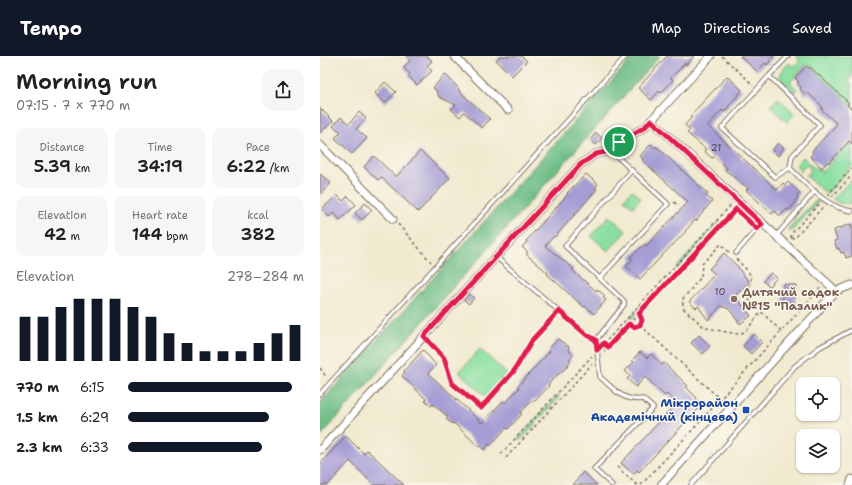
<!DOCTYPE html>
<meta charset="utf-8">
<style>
:root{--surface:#fff;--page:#f6f6f6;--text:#202124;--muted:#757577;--accent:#111827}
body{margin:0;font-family:"Shantell Sans",sans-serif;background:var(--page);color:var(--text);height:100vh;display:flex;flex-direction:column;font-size:15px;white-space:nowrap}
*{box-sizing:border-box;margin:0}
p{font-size:13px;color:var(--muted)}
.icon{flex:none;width:22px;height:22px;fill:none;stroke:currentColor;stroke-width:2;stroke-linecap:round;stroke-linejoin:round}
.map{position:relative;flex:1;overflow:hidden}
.side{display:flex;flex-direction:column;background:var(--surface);width:320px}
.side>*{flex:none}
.buttons{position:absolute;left:476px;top:321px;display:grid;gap:8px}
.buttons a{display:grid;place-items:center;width:44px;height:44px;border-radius:8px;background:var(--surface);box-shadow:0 1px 3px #0004;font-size:20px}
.pin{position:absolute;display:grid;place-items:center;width:34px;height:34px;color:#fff;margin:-17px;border:2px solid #fff;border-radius:50%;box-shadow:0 1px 4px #0007}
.round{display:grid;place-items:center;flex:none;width:42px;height:42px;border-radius:12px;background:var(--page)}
.summary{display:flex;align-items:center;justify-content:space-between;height:68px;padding:0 16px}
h1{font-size:22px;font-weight:600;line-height:30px}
.stats{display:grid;grid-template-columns:repeat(3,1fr);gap:6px;height:68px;padding:4px 16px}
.stats div{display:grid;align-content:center;border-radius:10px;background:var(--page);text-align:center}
.stats b{font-size:17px;font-weight:600}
.stats small{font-size:11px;font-weight:400}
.stats p{font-size:11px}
.chart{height:112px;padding:8px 16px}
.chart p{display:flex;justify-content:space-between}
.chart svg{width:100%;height:72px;margin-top:4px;stroke:var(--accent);stroke-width:6}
ul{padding:0 16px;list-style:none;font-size:13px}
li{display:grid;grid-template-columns:64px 48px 1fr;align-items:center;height:30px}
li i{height:10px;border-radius:5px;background:var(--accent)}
header{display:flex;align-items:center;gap:24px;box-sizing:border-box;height:56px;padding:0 20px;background:var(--accent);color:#fff}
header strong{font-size:19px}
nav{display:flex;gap:22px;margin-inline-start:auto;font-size:14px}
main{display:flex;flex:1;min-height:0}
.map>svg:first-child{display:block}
.green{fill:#8adfa1;stroke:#628460}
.forest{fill:#6fbe87;stroke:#557452}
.building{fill:#a59dd4}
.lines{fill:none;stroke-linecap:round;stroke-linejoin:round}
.lane-casing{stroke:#7b6d5c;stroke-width:5.5}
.street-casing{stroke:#7b6d5c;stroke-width:9}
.path{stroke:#7b6d5c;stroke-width:1.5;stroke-dasharray:3 3;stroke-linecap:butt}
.lane{stroke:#fff;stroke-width:3.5}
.street{stroke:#fff;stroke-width:7}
.route-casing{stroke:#fff;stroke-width:8}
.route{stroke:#e11d48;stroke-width:5}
.education-dot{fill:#8d6e63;stroke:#fbf7ec;stroke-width:1.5}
.transit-dot{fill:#1a4fb4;stroke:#fbf7ec;stroke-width:1.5}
.labels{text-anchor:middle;stroke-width:3;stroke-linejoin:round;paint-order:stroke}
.number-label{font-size:10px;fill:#56474c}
.education-label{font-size:12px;font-weight:bold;fill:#785e54;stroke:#fbf7ec;text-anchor:start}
.transit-label{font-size:12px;font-weight:bold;fill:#164399;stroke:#fbf7ec;text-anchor:end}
</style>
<header>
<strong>Tempo</strong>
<nav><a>Map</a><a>Directions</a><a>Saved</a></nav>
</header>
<main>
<section class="side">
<div class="summary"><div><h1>Morning run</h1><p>07:15 · 7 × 770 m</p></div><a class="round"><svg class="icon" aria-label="share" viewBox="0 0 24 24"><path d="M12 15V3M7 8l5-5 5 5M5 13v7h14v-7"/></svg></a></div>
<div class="stats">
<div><p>Distance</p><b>5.39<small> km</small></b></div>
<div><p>Time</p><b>34:19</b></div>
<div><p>Pace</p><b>6:22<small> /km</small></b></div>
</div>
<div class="stats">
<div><p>Elevation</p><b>42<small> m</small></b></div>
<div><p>Heart rate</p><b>144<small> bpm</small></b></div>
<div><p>kcal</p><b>382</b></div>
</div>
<div class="chart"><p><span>Elevation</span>278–284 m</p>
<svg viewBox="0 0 160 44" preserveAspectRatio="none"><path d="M5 44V17M15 44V17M25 44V11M35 44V6M45 44V6M55 44V6M65 44V11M75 44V17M85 44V27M95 44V33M105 44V38M115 44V38M125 44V38M135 44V33M145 44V27M155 44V22"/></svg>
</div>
<ul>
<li><b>770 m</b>6:15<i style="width:93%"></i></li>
<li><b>1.5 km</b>6:29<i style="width:80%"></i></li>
<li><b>2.3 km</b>6:33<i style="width:76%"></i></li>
</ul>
</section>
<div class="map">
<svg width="532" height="429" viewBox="0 0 532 429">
<rect width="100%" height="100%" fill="#fbf7ec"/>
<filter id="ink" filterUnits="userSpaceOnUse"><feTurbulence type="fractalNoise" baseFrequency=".025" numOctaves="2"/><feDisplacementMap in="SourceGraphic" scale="8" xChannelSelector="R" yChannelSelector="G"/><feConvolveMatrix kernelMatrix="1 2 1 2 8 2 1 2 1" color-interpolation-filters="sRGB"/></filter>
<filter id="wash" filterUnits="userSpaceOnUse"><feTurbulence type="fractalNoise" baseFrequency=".012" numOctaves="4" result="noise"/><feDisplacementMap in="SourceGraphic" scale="16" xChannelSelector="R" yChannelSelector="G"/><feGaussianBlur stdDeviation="0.9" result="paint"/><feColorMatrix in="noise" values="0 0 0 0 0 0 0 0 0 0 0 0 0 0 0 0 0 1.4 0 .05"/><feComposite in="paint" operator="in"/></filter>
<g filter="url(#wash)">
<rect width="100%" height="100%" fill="#f1ead0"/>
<path class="green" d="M475,0H532V20L528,25L532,28V51L529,49L530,47L487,8L470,26L477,33L475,36C461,23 453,23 469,7L474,11L480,4Z
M458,42L475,58L467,66L450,50Z
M532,85V110L507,138L485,119L490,117V112L487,109L482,111L481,116L477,112V107L483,101L494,112L495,111L502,116Z
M532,123V148L518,147L513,143Z
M312,134L321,142L313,151L304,143Z
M497,145H499L471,176L468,173L493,147Z
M289,160L306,175L288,195L271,180Z
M399,165L401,166L357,214L356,212Z
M334,236L335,237L295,281L294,280Z
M160,293L187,318L166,341L139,316Z
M238,339L239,341L200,385L198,383Z"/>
<path class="forest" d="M314,0H340L0,381V347Z"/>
<g id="blocks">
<path class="building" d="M86,0H107L112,5L107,10L112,15L97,29L88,20L90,18L83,11L90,5Z
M181,0H201L207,5L192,20L176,4Z
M347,0H374L366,9L365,7L351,22L353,24L341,37L339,35L331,44L318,32Z
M420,0H454L447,9L445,7L437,15Z
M486,10L489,12L490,11L529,47L527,49L532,53V88L529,85L509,107L508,105L502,112L490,100L493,97L492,95L517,68L501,53L503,52L499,47L488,37L486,39L480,33L481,31L477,27L479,26L475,22Z
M125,18L139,33L138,34L170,63L162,72L144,56L140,61L131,53L136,49L119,41L116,34L113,32Z
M407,20L422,34L404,56L402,54L388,70L457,134L463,127L465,129L468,126L480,137L477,140L478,142L475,145L476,146L469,154L467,153L460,160L455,155L452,158L426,134L428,132L405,114L407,112L394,101L392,102L384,95L386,93L367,77L370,74L365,69L372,61L370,60Z
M65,26L76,36L65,47L55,37Z
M0,52L13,65L0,77Z
M39,56L46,62L36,73L47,82L32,98L15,82L21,76L13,70L21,61L29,68Z
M276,77L282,82L276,89L270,84Z
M458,87L464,92L458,100L452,94Z
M331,88L335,92L336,90L388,138L386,140L392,145L376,165L375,164L365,175H366L352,190V189L320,223L306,210L313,203L310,201L325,188L326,190L368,146L322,104L323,103L320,100Z
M100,95L130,122L98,156L61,121L58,124L44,111L54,100L76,121Z
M0,118L11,127L0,139Z
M266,118L278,128L275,132L277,133L235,181L234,180L225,190L254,213L252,214L276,235L277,233L285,240L283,242L286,244L274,258L265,250L264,251L227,218L228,217L206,198L208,196L202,191L207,186L206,185L248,138L247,137Z
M17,139L23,145L28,140L36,149L20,164L14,157L9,161L2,153Z
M45,147L52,154L42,164L35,157Z
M531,168L532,171V200L526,202L524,196L521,197L519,192L517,193L514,185L517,184L514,174Z
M404,197L419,212H418L429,226L415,240L431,260L420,268L409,253L401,250L388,264L378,250L376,252L369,246L395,218L389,213Z
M451,217L457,222L449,230L443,225Z
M464,228L476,229L474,247L462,245Z
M149,238L154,242L149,248L144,244Z
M434,278L442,286L431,298L423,290Z
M379,279L390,290L383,298L371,287Z
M238,283L249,291L248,294L253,299L249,304L251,305L247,309L248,310L233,323L228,329L229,330L215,345L213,344L200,357L202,358L188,373L186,372L170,390L169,388L164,394L160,390L159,391L134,367L133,368L126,363L128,361L113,348L111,350L105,344L106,343L82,320L85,316L84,315L103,294L116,309L108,317L162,367L183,345L185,347L199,332L198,330L230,295L228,294Z
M320,296L327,302L331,298L342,309L344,307L368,330L366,331L377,342L376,343L380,347L376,352L378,353L319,416L317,414L314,418L301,407L357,347L347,338L345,340L325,321L316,331L307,323L310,320L305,315L314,306L312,304Z
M26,380L44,398L47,394L84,429H54L30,405L8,429H0V408Z
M263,416L277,429H253Z"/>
</g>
</g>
<g filter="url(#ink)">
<use href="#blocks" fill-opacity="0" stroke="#7b6d5c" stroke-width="1"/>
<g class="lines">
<g class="lane-casing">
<path id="lane" d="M468,0L449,20L500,69L472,100L470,112C488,129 506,152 532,155
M449,20L402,72L455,121L470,112
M456,180L495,135
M416,197L442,167
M176,201L267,279L276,284
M280,222L348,148L291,95
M104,280L124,302L132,327L161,352L194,315L213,283L239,255
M0,338L306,0
M292,429L274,413L333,352L323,343C303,346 294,333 280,321L276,284L304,249V245L245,190L312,114
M371,429L475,310L500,291L532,274"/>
</g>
<g class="street-casing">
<path id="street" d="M134,0L188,54
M331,64L516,235
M0,89L73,163
M0,394L261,108L276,98L291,95L299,86L325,71L391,0
M341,429L516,235L532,229
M530,429L532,423"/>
</g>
<path class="path" d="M402,0L433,29
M509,140V137L532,112
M511,140H513L532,119
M354,146L359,150
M78,168L111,206
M471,182H475L502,152V150
M471,182V178L498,149H501
M409,196L401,188L382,208L381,221L362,244L364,253L384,271L401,275L418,278L425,276L441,256
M416,203C432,219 435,219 426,241L461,275
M309,268L314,271L320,269L322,264L319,257
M320,269L400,343
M283,289L411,149
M284,295L416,153
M0,312L7,322
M181,398L272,300
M186,402L272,308
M297,411L317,429
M321,429L376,370L500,232"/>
<use href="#lane" class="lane"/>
<use href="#street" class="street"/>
</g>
</g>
<g class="lines" filter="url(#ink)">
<g class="route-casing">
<path id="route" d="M331,64L442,168L437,173L416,153L319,257L322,264L320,269L314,271L309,268L288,291L284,287L277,294L276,284L267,279L239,255L213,283L194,315L161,352L132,327L124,302L104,280L261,108L276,98L291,95L299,86L325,71Z"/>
</g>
<use href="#route" class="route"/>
</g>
<circle class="education-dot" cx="414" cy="243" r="4"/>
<rect class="transit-dot" x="422" y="350" width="8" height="8" rx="2"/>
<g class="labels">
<g class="number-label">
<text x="396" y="95">21</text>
<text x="400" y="239">10</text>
</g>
<g class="education-label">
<text x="422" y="240">Дитячий садок<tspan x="422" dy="14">№15 "Пазлик"</tspan></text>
</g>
<g class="transit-label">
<text x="418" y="351">Мікрорайон<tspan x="418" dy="14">Академічний (кінцева)</tspan></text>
</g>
</g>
</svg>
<div class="buttons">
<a><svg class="icon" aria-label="locate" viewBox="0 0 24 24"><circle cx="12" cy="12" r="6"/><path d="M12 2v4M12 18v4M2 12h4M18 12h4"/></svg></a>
<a><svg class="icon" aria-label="layers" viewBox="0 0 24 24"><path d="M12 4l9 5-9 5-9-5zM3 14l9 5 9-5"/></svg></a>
</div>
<div class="pin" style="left:299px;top:86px;background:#1e9e55"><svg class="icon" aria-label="arrive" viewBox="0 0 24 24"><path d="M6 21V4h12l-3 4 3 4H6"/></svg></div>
</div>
</main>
